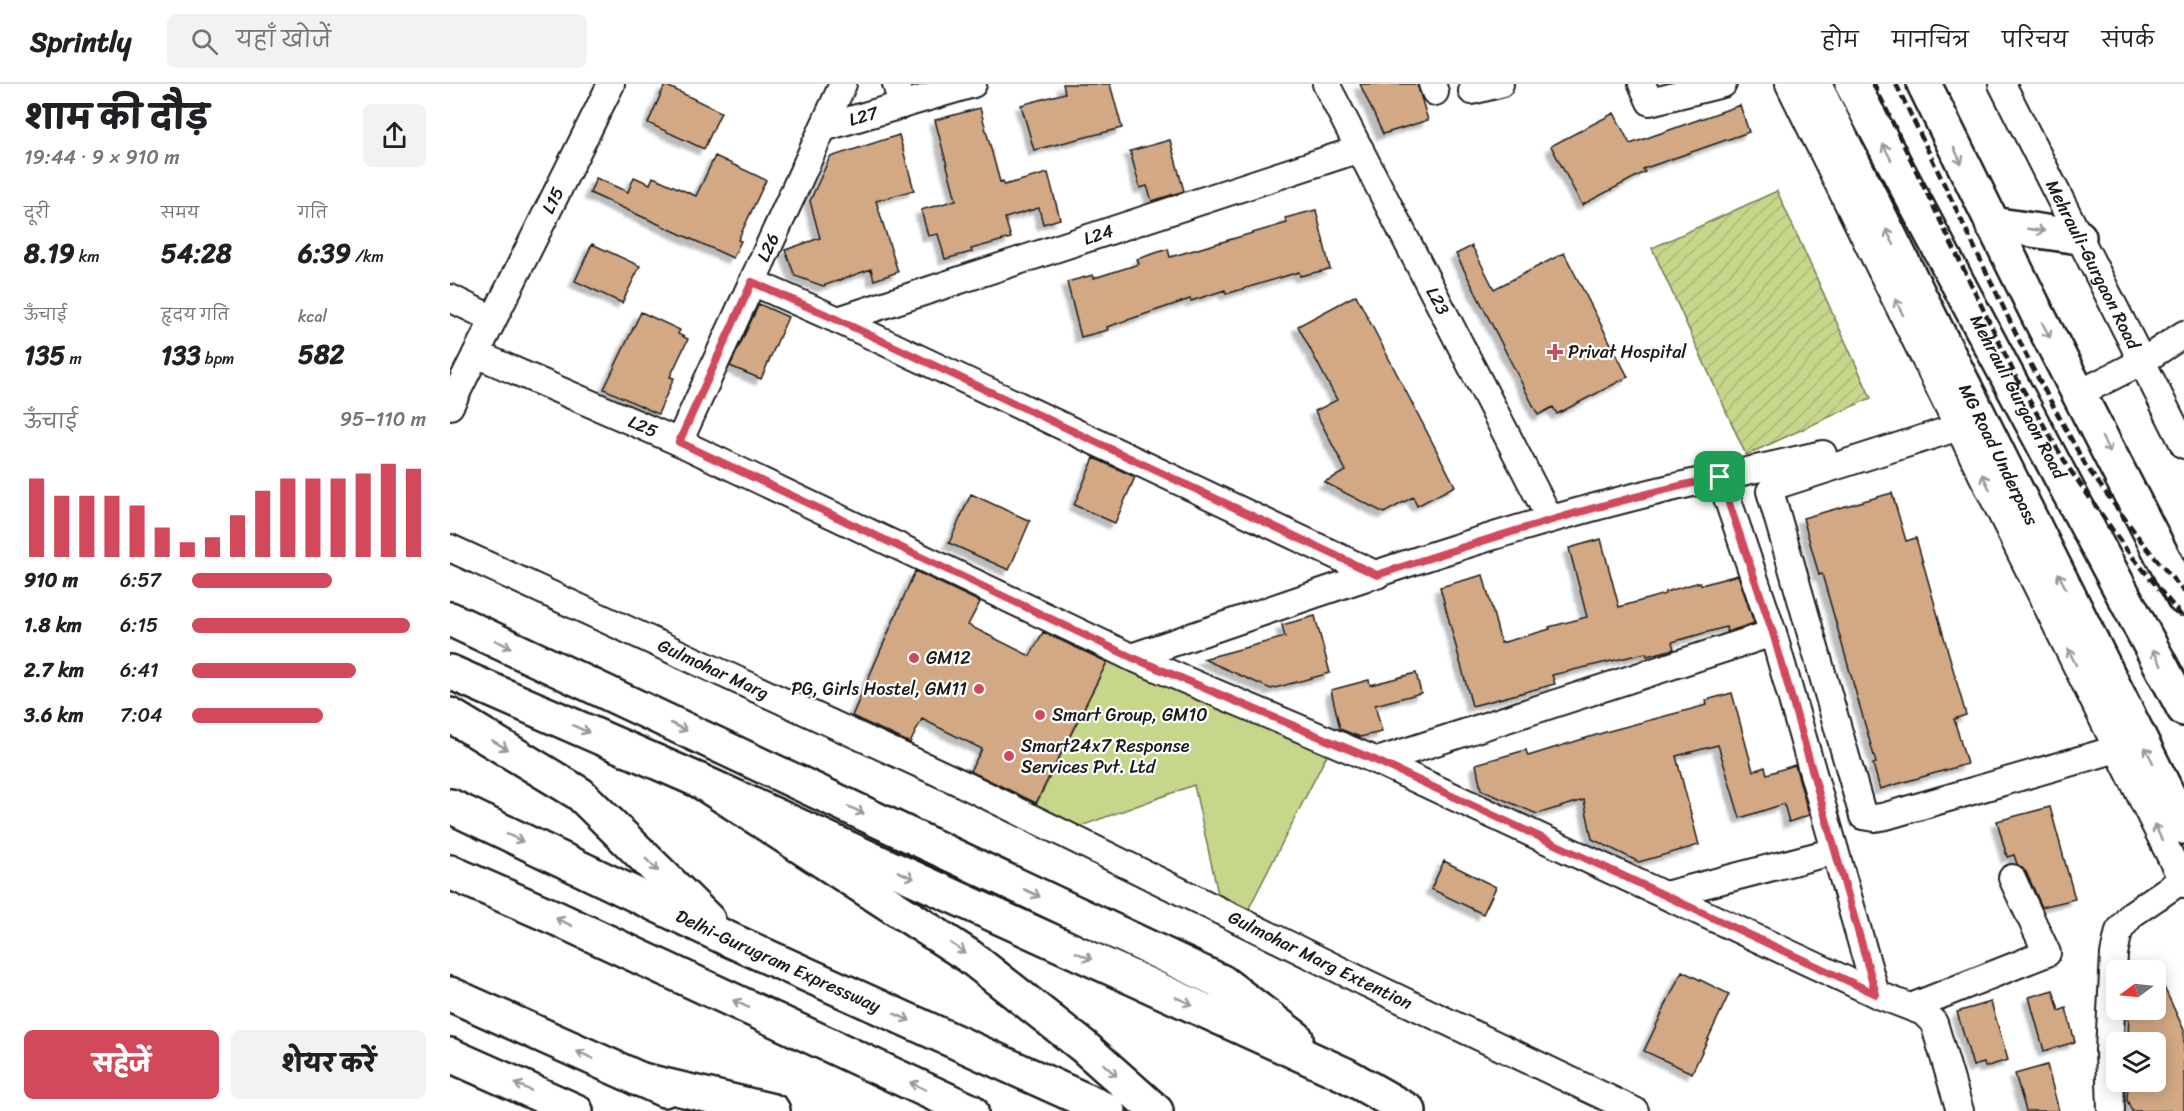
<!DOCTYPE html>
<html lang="hi">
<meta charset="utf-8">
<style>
:root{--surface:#fff;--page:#f2f2f2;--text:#202124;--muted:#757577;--line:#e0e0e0;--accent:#d1495b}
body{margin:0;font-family:Sriracha,"Playpen Sans Deva",sans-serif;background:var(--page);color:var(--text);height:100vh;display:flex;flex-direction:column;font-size:22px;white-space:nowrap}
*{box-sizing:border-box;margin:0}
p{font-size:20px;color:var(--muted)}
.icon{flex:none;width:33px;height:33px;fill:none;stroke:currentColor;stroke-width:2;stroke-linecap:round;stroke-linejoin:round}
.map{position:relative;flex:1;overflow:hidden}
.details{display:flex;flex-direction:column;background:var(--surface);width:450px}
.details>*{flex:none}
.needle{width:39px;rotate:255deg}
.buttons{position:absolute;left:1656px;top:876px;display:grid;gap:12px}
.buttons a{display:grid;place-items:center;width:60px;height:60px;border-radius:9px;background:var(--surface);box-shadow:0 3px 15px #0003;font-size:30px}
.pin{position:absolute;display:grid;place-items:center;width:51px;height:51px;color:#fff;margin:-26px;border-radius:12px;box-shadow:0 3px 9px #0006}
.round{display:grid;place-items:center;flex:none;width:63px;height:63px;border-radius:9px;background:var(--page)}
.overview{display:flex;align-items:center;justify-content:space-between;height:102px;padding:0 24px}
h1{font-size:33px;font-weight:800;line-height:45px}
.metrics{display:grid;grid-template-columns:repeat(3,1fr);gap:9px;height:102px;padding:6px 24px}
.metrics div{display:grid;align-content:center}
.metrics b{font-size:26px;font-weight:800}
.metrics small{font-size:16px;font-weight:400}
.metrics p{font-size:16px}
.chart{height:168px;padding:12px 24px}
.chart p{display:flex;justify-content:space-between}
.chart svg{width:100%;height:108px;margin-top:6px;stroke:var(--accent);stroke-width:6}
.button{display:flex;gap:12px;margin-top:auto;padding:12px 24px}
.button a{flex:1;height:69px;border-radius:9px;background:var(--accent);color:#fff;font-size:24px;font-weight:800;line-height:69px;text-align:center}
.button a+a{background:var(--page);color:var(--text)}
ul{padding:0 24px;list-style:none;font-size:20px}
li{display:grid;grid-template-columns:96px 72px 1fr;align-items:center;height:45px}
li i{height:15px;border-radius:8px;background:var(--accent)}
header{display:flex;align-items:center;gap:36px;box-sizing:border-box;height:84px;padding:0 30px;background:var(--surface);border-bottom:2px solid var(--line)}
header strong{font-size:28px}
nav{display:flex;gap:33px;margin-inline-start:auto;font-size:21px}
.search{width:420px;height:54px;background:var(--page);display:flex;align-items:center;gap:15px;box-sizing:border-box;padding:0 21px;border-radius:9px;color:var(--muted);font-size:22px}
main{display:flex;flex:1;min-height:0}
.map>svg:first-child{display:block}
.green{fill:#c6d68a;stroke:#717953;stroke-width:1.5}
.garden{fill:url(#garden-furrows);stroke:#717953;stroke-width:1.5}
.building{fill:#d3a884;stroke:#1c1c1c;stroke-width:1.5;filter:url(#shadow)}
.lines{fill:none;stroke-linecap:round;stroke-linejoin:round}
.minor-casing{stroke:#1c1c1c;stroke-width:30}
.major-casing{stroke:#1c1c1c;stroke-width:38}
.highway-casing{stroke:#1c1c1c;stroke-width:38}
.minor{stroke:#fff;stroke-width:26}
.major{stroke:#fff;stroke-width:33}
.highway{stroke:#fff;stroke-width:33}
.rail{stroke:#1c1c1c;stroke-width:4.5;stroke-dasharray:9 4.5;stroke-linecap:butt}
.oneway{stroke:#999}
.route-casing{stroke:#fff;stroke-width:12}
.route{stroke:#d1495b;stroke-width:8}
.poi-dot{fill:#d1495b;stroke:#fff;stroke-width:2}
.labels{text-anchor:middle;stroke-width:4.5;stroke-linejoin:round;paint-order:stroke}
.street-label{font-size:18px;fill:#1c1c1c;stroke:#fff}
.poi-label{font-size:18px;fill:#1c1c1c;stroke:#fff;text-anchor:start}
</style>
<header>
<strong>Sprintly</strong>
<div class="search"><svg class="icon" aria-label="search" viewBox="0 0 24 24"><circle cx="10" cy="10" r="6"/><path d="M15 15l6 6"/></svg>यहाँ खोजें</div>
<nav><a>होम</a><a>मानचित्र</a><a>परिचय</a><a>संपर्क</a></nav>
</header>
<main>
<section class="details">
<div class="overview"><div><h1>शाम की दौड़</h1><p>19:44 · 9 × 910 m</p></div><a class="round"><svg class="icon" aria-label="share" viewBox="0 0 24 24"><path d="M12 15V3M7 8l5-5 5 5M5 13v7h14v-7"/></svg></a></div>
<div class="metrics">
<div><p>दूरी</p><b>8.19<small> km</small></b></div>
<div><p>समय</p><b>54:28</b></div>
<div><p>गति</p><b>6:39<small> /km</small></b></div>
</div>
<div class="metrics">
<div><p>ऊँचाई</p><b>135<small> m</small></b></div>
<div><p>हृदय गति</p><b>133<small> bpm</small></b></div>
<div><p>kcal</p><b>582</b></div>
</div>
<div class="chart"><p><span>ऊँचाई</span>95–110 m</p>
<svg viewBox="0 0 160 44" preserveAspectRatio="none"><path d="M5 44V12M15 44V19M25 44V19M35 44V19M45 44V23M55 44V32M65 44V38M75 44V36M85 44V27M95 44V17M105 44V12M115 44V12M125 44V12M135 44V10M145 44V6M155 44V8"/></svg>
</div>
<ul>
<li><b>910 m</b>6:57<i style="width:60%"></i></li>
<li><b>1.8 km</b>6:15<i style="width:93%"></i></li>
<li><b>2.7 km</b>6:41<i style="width:70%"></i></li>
<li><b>3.6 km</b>7:04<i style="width:56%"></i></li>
</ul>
<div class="button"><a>सहेजें</a><a>शेयर करें</a></div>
</section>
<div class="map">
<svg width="1734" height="1027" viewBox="0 0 1734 1027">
<defs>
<pattern id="garden-furrows" width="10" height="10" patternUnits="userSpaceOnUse" patternTransform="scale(1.5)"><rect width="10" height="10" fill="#c6d68a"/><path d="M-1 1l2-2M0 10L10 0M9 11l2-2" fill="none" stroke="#aab776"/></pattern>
<filter id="shadow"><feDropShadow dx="-5.5" dy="5.5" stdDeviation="1.5" flood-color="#0004"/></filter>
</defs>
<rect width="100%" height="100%" fill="#fff"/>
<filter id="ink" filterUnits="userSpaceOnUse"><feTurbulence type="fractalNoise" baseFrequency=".0167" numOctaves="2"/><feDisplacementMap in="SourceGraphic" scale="12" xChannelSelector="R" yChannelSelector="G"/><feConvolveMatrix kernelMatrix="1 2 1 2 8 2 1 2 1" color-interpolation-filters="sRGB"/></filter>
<g filter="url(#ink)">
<path class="green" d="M662,568L881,663L796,830L772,828L744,701L612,749L580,733Z"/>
<path class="garden" d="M1327,107L1421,314L1296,371L1202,164Z"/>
<path class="building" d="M613,0H660L672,44L584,66L571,21L615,9Z
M910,0H967L978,36L933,50Z
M215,1L271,28L254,65L198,39Z
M1290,21L1299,48L1193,85L1195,88L1132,121L1101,62L1164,29L1180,60Z
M530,24L550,98L553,97L554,101L598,89L610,135L593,140L589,124L555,134L561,154L521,165L522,168L495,175L488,150L478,152L471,126L506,116L485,36Z
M449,51L464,106L426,117L448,188L424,196L421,185L373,202L345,192L335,166L370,154L360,117L380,73Z
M720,56L734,107L702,117L697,102L690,104L680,67Z
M265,72L316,96L288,156L291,157L283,174L140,109L146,94L178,108L184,93L200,100L203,93L246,112Z
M866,126L880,185L850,192L849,188L776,210L775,206L741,217L740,215L657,243L658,246L631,253L617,198L643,191L644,194L689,180L687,175L718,165L720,173L837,139L835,134Z
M142,160L190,182L172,219L125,197Z
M1022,162L1044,205L1114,169L1178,293L1107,330L1103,323L1088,331L1006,170Z
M906,211L1005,402L967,422L963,413L934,429L874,398L896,387L865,327L887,316L848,242Z
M309,220L338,233L311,295L280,282Z
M191,228L230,246L228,250L238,255L220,293L224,294L208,330L154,305Z
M644,374L685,393L665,439L624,421Z
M1442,409L1456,457L1466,454L1516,631L1504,635L1517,680L1430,705L1423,680L1426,679L1372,490L1369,491L1353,434Z
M521,410L580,437L559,486L499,459Z
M1151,455L1169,523L1215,510V508L1250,498L1251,501L1288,491L1304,539L1277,548L1276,543L1222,558L1224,565L1197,572L1196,569L1102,591L1105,600L1022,622L990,503L1033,491L1051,559L1100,545L1099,543L1137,533L1119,464Z
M465,487L530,518L518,541L580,572L593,548L657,578L586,719L520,687L532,665L472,635L460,659L402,632Z
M865,532L880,589L821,605L753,575L835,553L832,541Z
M966,589L971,609L925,621L932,648L910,653L890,645L881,606L919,596L920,601Z
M1282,609L1303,687L1315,683L1317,690L1345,681L1359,731L1339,738L1334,720L1290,734L1268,661L1226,672L1249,761L1189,778L1142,755L1134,716L1087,730L1031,706L1026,680L1076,666L1078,672L1159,647L1257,621L1256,616Z
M1600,723L1625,815L1592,823L1576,788L1567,780L1564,771L1557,773L1547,737Z
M994,777L1046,803L1033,830L981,805Z
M1706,886L1734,946V1027H1682L1677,1016L1678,998H1706V958H1678L1679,926H1706Z
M1232,887L1279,910L1242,989L1194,967Z
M1603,906L1609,927L1616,924L1625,958L1594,967L1579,913Z
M1541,918L1558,976L1535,983L1534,979L1523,982L1507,928Z
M1597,981L1609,1027H1576L1565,990Z"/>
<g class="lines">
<g class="minor-casing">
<g id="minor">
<path d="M446,0L452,21"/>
<path id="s1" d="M876,0L1100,435"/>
<path d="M982,0L985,8"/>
<path d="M1192,0L1200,18L1273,0"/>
<path d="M1339,0L1734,800"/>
<path id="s2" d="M1552,0L1734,361"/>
<path d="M1022,7L1050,0"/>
<path id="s3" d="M373,44L523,0"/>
<path d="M302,198L388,236L927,491"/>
<path d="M0,214L43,235"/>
<path id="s4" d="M388,236L910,65"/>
<path id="s5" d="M26,270L229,358L681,573L927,677L1426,910"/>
<path d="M1630,309L1693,277L1734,250"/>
<path id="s6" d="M0,322L161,0"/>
<path d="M1509,343L1324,402L1320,407L1413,732L1425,734L1436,732L1667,665"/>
<path id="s7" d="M229,358L393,0"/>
<path d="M1270,393L1373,370"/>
<path id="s8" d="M0,464L513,700L912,897L1185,1027"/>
<path d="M681,573C875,508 1069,435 1270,393L1323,549L1426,910L1473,928L1484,939L1510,1027"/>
<path d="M927,677L1323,549"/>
<path d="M1215,811L1385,767"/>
<path d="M1461,923L1597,869L1562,794"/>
<path d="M1661,1027L1659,967L1664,870L1669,847L1682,830L1732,796"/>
</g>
</g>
<g class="major-casing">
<g id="major">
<path id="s9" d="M1364,0L1734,743"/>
<path d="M0,535L772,898L846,954"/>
<path d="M0,588L250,697L896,991L959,1027"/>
<path d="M0,910L214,1006"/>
<path d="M0,971L126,1027"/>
</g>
</g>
<g class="highway-casing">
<g id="highway">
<path id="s10" d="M1402,0L1734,625"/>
<path d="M1474,0L1588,231L1734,514"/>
<path d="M1542,140L1629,153"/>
<path d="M0,631L130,710L258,836"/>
<path d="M250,697L519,872L633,962L706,1027"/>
<path id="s11" d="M0,722L276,854L659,1027"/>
<path d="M0,788L108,835L521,1027"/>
<path d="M188,995L323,1027"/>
</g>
</g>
<use href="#minor" class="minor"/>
<use href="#major" class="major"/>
<use href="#highway" class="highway"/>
<path class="rail" d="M1424,0L1568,297L1618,383L1676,465L1734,535
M1446,0L1582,283L1636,382L1692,458L1734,508"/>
</g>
<defs><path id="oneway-shaft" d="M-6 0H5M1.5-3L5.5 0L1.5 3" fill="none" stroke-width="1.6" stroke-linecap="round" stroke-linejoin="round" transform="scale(1.5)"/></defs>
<g class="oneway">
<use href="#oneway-shaft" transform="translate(1437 68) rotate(-117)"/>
<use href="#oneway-shaft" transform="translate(1508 72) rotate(64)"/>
<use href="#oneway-shaft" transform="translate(1586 146) rotate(8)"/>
<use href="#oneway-shaft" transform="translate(1440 153) rotate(-117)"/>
<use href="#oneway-shaft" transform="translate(1449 223) rotate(-116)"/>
<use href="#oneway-shaft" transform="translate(1596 246) rotate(62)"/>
<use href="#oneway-shaft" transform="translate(1656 361) rotate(63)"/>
<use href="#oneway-shaft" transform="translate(1536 398) rotate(-116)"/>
<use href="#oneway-shaft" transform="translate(1612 497) rotate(-117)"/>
<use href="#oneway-shaft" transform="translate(53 560) rotate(25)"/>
<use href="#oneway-shaft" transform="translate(1622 573) rotate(-116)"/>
<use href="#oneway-shaft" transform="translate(1707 573) rotate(-118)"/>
<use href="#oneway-shaft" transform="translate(229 643) rotate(25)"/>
<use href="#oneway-shaft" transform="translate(131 645) rotate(24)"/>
<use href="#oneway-shaft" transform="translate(50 661) rotate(31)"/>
<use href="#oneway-shaft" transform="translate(1699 671) rotate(-117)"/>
<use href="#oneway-shaft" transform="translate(406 726) rotate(25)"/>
<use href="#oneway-shaft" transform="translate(1708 748) rotate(-116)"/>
<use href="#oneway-shaft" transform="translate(65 754) rotate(25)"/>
<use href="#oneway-shaft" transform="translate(202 781) rotate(45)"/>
<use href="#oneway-shaft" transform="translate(456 791) rotate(24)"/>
<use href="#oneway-shaft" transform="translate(582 809) rotate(25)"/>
<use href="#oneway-shaft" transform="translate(114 838) rotate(-155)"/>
<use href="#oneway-shaft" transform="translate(508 864) rotate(33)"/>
<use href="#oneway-shaft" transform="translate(634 872) rotate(24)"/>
<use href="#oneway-shaft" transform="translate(734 917) rotate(24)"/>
<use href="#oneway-shaft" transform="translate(291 920) rotate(-155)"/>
<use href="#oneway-shaft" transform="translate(452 933) rotate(24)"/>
<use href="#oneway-shaft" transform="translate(135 971) rotate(-156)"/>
<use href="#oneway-shaft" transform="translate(660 986) rotate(42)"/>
<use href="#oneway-shaft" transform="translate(468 1002) rotate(-155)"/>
<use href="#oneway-shaft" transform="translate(73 1003) rotate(-156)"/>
</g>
</g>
<g class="lines" filter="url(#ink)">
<g class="route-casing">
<path id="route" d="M302,198L388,236L927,491C1040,454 1153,418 1270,393L1323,549L1426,910L927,677L681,573L229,358Z"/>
</g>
<use href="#route" class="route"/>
</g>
<g class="poi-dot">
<path d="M1102 259h6v6h6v6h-6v6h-6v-6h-6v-6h6z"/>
<circle cx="464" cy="574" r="6"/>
<circle cx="529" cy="605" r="6"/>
<circle cx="590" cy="631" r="6"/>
<circle cx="559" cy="672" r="6"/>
</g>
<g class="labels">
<g class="street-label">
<text dy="6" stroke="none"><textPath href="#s3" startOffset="42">L27</textPath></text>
<text dy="6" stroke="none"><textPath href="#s6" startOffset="230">L15</textPath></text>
<text dy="6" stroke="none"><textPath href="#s4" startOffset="274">L24</textPath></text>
<text dy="6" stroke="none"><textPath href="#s7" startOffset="214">L26</textPath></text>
<text dy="6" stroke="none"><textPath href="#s2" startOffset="202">Mehrauli-Gurgaon Road</textPath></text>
<text dy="6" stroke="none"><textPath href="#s1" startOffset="244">L23</textPath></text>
<text dy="6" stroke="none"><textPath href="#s10" startOffset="354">Mehrauli Gurgaon Road</textPath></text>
<text dy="6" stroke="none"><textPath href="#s5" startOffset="182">L25</textPath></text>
<text dy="6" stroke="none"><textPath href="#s9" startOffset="414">MG Road Underpass</textPath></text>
<text dy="6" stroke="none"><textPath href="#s8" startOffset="290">Gulmohar Marg</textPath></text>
<text dy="6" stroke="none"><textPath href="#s8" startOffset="963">Gulmohar Marg Extention</textPath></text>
<text dy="6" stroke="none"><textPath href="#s11" startOffset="363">Delhi-Gurugram Expressway</textPath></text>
</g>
<g class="poi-label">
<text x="1118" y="274">Privat Hospital</text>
<text x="476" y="580">GM12</text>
<text x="517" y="611" text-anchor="end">PG, Girls Hostel, GM11</text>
<text x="602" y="637">Smart Group, GM10</text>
<text x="571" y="668">Smart24x7 Response<tspan x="571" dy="21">Services Pvt. Ltd</tspan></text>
</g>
</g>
</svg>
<div class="buttons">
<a><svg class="needle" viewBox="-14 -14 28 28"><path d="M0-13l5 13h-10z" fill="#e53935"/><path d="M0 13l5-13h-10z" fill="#757577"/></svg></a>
<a><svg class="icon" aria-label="layers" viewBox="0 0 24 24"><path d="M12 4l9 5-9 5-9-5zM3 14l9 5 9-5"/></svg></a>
</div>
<div class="pin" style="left:1270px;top:393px;background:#1e9e55"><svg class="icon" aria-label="arrive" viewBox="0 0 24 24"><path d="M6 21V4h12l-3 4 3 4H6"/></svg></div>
</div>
</main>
